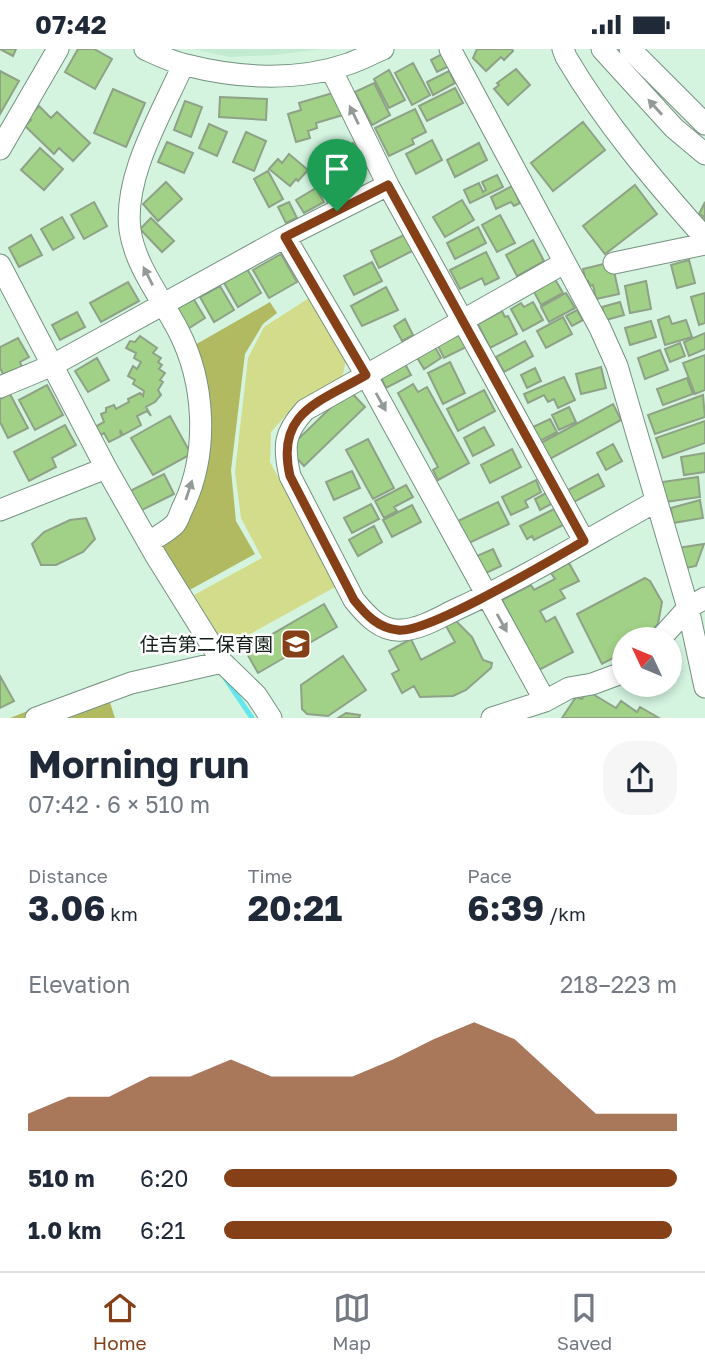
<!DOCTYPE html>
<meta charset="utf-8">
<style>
:root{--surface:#fff;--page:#f6f6f7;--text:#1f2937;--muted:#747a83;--line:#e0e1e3;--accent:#854017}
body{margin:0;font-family:"Golos Text","Noto Sans JP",sans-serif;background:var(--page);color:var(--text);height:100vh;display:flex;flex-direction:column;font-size:26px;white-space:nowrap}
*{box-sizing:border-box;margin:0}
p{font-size:23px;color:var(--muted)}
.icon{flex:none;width:38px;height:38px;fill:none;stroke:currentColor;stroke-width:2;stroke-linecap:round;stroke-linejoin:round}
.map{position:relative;height:669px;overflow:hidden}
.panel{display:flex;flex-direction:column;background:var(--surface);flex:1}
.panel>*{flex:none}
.needle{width:46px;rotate:314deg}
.tools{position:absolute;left:612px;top:578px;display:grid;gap:14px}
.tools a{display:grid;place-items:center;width:70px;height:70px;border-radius:50%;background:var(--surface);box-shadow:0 4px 10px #0003;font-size:35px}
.pin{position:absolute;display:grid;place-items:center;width:60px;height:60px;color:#fff;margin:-72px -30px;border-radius:50% 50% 50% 0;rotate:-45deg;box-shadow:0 0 7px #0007}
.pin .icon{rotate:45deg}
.round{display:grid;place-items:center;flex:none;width:74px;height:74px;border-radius:28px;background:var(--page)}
.summary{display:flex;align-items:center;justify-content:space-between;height:119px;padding:0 28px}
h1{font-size:38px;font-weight:700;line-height:52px}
.metrics{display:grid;grid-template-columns:repeat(3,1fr);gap:10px;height:119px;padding:7px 28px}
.metrics div{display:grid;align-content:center}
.metrics b{font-size:35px;font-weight:700}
.metrics small{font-size:19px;font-weight:400}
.metrics p{font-size:19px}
.chart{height:196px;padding:14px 28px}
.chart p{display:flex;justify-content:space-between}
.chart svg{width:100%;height:126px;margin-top:7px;fill:var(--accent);opacity:.7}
ul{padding:0 28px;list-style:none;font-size:23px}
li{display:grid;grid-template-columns:112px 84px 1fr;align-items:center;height:52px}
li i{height:18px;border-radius:9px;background:var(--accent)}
.status{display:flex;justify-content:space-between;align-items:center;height:49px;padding:0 35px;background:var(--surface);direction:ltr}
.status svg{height:19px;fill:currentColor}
.menu{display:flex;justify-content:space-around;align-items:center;height:98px;border-top:2px solid var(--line);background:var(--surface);font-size:19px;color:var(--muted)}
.menu a{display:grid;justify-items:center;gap:4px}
.menu .current{color:var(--accent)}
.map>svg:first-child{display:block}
.built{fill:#c3ebd2}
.green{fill:#d3dc8a}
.forest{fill:#b2ba61}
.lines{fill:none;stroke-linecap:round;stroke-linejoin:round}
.stream{stroke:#65e6ee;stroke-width:5}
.building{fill:#a0d186;stroke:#8fa186;stroke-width:2}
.minor-casing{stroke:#759380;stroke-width:23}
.minor{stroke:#fff;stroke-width:21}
.oneway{fill:#949a97}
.route-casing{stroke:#fff;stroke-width:14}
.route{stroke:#854017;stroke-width:9}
.labels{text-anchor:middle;stroke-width:5;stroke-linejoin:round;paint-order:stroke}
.poi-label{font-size:19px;fill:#121e17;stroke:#fff;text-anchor:end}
</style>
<div class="status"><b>07:42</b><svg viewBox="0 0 49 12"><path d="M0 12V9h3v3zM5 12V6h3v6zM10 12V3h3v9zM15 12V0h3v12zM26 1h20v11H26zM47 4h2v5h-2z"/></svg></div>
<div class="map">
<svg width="705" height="669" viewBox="0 0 705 669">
<rect width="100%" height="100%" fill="#d4f4e0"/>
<path class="built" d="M194,0H323L275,6L229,8Z"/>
<path class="green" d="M309,249L347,308L342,329L295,356L271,383L270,413L337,537L221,601L192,547L262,509L241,469L235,423L248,309L264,278Z"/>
<path class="forest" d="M270,253L277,264L263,275L245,305L231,421L236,472L255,505L186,543L158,497L191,459L193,297Z
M103,632L115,669H10Z"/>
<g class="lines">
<path class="stream" d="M225,629L252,669"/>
</g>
<path class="building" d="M0,0H16L13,7Z
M78,0H94L112,10L95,40L65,23Z
M477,0H512L513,2L504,11L501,8L486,22L473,9Z
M442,5L449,17L437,23L431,11Z
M413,14L430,46L412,56L395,24Z
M516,20L530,36L508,56L494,40L499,36L497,34Z
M389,21L405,51L389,59L374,30Z
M0,22L19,32L0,65Z
M449,22L455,34L433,46L427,33Z
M374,34L390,66L372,76L355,43Z
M455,39L463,54L427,72L419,57Z
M113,40L145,54L126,98L94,84Z
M336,43L343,66L316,74L317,79L308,82L310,89L296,93L288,65L301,61L299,54Z
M220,48L267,50L266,71L219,68Z
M185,52L202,58L191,88L174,81Z
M39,57L51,69L57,63L90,94L73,112L59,99L54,105L25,77L31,71L28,68Z
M415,60L426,83L412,90L414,95L389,107L375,79Z
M583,73L605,101L553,142L531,114Z
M209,75L227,83L217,107L199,99Z
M246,83L266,92L254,122L233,113Z
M432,91L442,111L416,125L406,105Z
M167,93L193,104L184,124L158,113Z
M353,94L367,118L344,132L330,107Z
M479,94L487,111L455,128L447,111Z
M40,99L63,120L44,141L21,121Z
M289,105L308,121L298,132L296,130L290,137L269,120L278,110L282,114Z
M326,108L335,126L319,134L310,117Z
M268,122L283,150L269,158L254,130Z
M497,126L503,138L470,154L464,141L479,134L483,143L486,141L482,133Z
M336,131L343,147L328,154L321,139Z
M166,133L182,150L158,172L143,155Z
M635,136L657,165L605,205L583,177Z
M512,137L520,154L514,157L511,153L496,160L491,148Z
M316,139L324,153L304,164L296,151Z
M462,151L474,171L445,188L433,168Z
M94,153L107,177L84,190L71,166Z
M289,153L297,169L286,174L278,158Z
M705,153V173L702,171L703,167L699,165Z
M500,166L515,194L497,203L482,176Z
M62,168L74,189L53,201L41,180Z
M151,169L174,192L162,203L140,180Z
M478,178L486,194L455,210L447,194Z
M408,184L416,200L379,219L371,202Z
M31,186L42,206L19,218L9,199Z
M533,191L544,212L517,227L506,206Z
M486,203L499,229L485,236L482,229L460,240L450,221Z
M281,205L297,233L269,249L253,221Z
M689,211L695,234L677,239L671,216Z
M372,213L382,232L354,246L344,227Z
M612,213L619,245L596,250L593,236L590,237L588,232L586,233L583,220Z
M246,218L261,244L238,258L223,232Z
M555,230L563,244L541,256L533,241Z
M646,232L651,260L630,264L625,237Z
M128,233L139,252L101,273L90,254Z
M220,237L234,261L214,273L200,248Z
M386,238L398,261L362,277L351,257Z
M566,244L575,259L549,273L541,258Z
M705,244V274L699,276L691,248Z
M193,249L205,269L186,281L174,260Z
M533,253L543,271L523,282L511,260L521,254L524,258Z
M620,253L624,266L606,271L602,258Z
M577,261L583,271L572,277L566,267Z
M502,262L505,268L508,267L517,285L490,299L478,275Z
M77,263L85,278L60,291L52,276Z
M669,267L672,275L686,271L692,288L665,296L658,271Z
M563,268L572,285L546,299L537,282Z
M405,270L413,286L402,292L394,277Z
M651,272L656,288L630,296L625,279Z
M458,282L466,298L444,309L436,293Z
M705,284V300L689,307L684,293Z
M140,287L157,299L153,304L161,309L158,313L162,316L159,320L165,324L160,331L163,333L158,341L161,346L155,353L146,358L151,367L147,362L137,367L141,376L123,386L120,381L121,387L109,393L104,384L98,388L93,379L104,373L101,365L106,363V359L114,356L116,360L129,353L128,350L140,344L143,347L144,342L133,335L135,331L128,327L133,317L137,320L141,313L134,309L136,304L126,299L130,292L135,293Z
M18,289L29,308L20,313L22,318L4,327L0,319V298Z
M525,292L533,307L504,323L496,308Z
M433,294L441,309L424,320L415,305Z
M680,294L685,307L670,313L665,300Z
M660,301L668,321L645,330L638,309Z
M705,306V341L695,345L683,314Z
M97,309L109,331L88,343L75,322Z
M403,311L411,326L386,339L379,324Z
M450,313L465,344L443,355L428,324Z
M601,318L606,339L581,345L576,325Z
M535,319L541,332L527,339L521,326Z
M564,328L575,351L558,359L554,350L548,353L544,346L528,354L524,345Z
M687,329L693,345L663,356L657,340Z
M413,335L418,343L427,338L469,414L438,431L433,421L438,418L398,344Z
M47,336L63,366L35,381L19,351Z
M349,341L365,358L304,417L292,404L290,398Z
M484,341L495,362L458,382L447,360Z
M10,345L28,379L8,389L0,373V350Z
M703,346L705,368L655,385L648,366Z
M613,355L621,371L550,410L541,394Z
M569,358L576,373L559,381L552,366Z
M170,367L191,405L153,426L131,389Z
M550,370L557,383L540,392L533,378Z
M705,372V394L663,409L656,389Z
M65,376L76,396L52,409L56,418L29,432L14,403Z
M484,378L494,396L473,407L464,389Z
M368,390L394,439L373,450L346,401Z
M613,395L622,412L606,421L597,404Z
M512,400L521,418L490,434L481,416Z
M705,404V423L684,426L681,408Z
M352,422L360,439L334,451L326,433Z
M164,425L174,445L140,462L130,442Z
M598,425L604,437L574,453L568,441Z
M698,428L700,448L665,453L662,433Z
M536,431L541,443L525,452L528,458L511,466L502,448Z
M406,436L413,448L394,458L397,462L384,469L375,452Z
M548,443L553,454L540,461L535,450Z
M700,451L703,469L673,474L671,459Z
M498,453L509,475L469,494L458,472Z
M371,455L379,470L352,484L344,469Z
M412,456L421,473L392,488L383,471Z
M554,460L563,476L534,491L532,487L527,490L520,477Z
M86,469L95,490L83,503L56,516H41L32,495L44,483L70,471Z
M374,477L382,493L358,507L349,491Z
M704,495L696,517L681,520L677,499Z
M493,500L501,517L486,524L477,507Z
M569,514L579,532L560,541L565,549L540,562L546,573L555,568L573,603L539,621L502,551L531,536L534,541L555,530L551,524Z
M645,529L650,532L662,553L658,575L644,590H625V603L602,615L577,565Z
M324,555L337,578L258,624L245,601Z
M456,572L472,588L483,611L492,614L491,619L466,641L453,647L420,648L414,637L402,644L392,625L399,621L389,602L411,590L421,611L455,593L446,577Z
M343,607L366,641L328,667L307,665L302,660L301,636Z
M0,627L14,652L0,659Z
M586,641L616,659L621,652L637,663L640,658L659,669H562L576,648L582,650Z
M346,664L360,666L359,669H338Z"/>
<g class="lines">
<g class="minor-casing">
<path id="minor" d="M145,0C158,6 172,13 186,16C237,29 296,33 348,15C360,11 371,5 383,0
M450,0L600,279L617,317L688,559L705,638
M563,0L566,8C605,74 654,132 705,189
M602,0L674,79L705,105
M630,0L705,75
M331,20L388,136L584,492
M0,100L58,0
M285,188L366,326L545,652
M564,214L305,361C284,384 283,397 290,427L354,551C366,566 381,583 402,581C421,580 440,568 457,560C525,529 590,489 655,453
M614,214L705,195
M0,216L106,419L156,507L222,613L256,646L271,669
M0,338L53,316L285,188L388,136
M0,461L106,419
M149,493C157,488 168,482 175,475C179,470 181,461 184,456C209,402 205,333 178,281C162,250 135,217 130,181C123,127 162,64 183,16
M660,590L688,559L705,549
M36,669L131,634L222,613
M492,669L545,652L569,639L592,635L619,625L625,620"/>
</g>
<use href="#minor" class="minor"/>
</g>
<defs><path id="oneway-solid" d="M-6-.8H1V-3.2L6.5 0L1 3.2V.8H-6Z" transform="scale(1.75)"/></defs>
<g class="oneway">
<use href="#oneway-solid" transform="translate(655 58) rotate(-132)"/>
<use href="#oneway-solid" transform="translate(354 66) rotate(-116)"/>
<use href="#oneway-solid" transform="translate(148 227) rotate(-117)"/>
<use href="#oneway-solid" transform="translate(381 353) rotate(61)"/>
<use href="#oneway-solid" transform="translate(189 441) rotate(-72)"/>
<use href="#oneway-solid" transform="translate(502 574) rotate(61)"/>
</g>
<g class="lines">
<g class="route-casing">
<path id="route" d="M388,136L584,492C551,511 428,585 398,581C378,579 366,566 354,551L290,427C275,363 320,353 366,326L285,188Z"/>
</g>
<use href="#route" class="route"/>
</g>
<defs>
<g id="school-square" transform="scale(1.575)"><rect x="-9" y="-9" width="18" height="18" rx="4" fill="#854017" stroke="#fff"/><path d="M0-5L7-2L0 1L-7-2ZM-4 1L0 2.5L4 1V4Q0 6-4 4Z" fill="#fff"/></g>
</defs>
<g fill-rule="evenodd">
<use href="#school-square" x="296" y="595"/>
</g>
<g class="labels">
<g class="poi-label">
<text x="273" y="602">住吉第二保育園</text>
</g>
</g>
</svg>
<div class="tools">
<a><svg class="needle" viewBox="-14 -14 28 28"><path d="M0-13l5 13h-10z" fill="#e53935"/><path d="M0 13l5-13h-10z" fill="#747a83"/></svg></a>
</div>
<div class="pin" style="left:337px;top:162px;background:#1e9e55"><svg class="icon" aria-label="arrive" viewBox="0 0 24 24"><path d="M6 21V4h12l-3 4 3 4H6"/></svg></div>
</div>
<section class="panel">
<div class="summary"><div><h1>Morning run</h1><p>07:42 · 6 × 510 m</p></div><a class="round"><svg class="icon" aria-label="share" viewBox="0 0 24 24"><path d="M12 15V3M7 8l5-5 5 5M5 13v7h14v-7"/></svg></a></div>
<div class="metrics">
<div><p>Distance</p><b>3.06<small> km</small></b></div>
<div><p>Time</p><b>20:21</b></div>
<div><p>Pace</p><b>6:39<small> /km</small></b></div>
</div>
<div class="chart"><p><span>Elevation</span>218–223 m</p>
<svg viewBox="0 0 160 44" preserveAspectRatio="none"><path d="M0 44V38L10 32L20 32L30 25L40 25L50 19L60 25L70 25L80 25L90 19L100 12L110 6L120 12L130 25L140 38L150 38L160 38V44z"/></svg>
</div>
<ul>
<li><b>510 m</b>6:20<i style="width:100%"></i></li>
<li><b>1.0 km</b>6:21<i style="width:99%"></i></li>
</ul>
</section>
<nav class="menu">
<a class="current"><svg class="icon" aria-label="home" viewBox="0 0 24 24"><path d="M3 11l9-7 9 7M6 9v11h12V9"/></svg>Home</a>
<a><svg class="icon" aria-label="map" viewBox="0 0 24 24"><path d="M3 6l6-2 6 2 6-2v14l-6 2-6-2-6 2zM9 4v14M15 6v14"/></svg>Map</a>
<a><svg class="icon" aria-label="saved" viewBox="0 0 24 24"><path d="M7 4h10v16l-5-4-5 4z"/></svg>Saved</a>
</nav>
